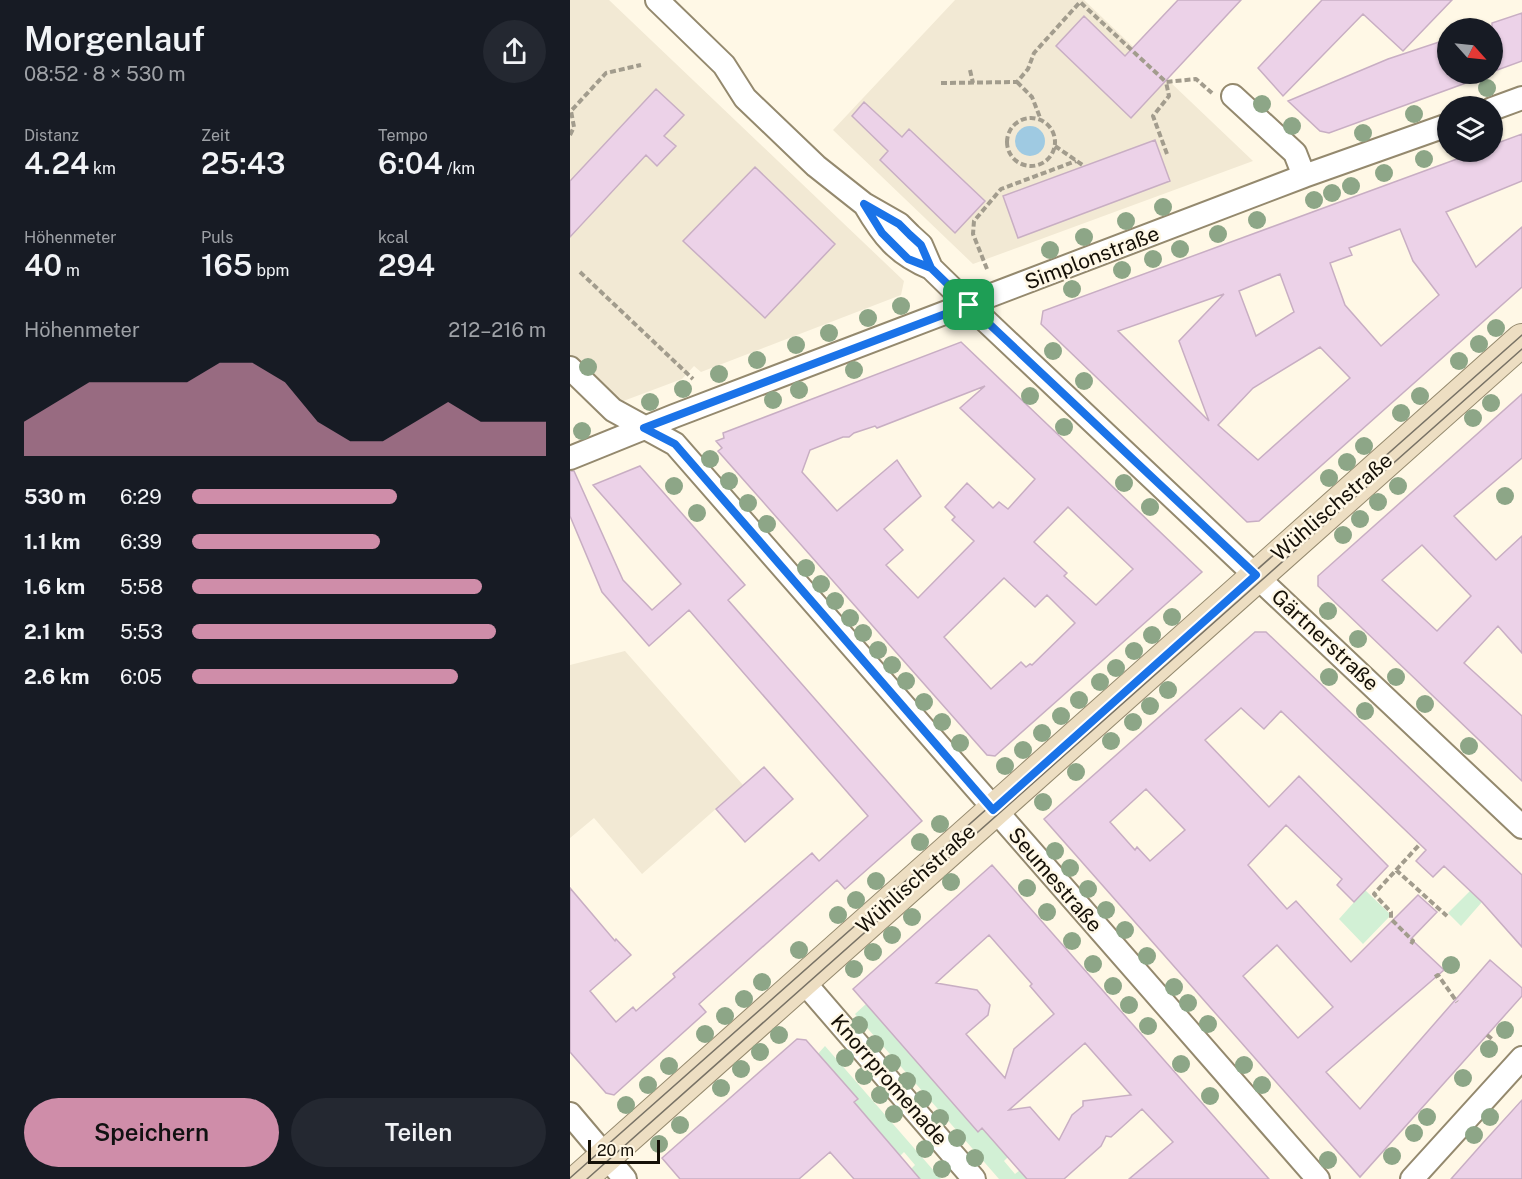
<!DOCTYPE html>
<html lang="de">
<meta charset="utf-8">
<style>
:root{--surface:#171b24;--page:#242831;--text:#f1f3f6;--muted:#9ea1a6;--accent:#cf8da9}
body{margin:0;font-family:"Public Sans",sans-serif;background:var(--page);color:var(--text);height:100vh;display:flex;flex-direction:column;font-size:22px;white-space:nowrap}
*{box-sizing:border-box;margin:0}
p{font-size:20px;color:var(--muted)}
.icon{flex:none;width:33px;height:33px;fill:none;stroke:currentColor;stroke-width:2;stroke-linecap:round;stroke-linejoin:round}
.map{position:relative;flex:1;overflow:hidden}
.drawer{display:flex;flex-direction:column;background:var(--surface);width:570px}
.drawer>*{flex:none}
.needle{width:39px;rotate:117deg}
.fabs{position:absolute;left:867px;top:18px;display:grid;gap:12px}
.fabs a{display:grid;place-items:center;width:66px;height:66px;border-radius:50%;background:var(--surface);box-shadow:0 2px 4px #0004;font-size:30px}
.scale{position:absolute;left:18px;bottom:15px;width:72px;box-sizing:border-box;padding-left:6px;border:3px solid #151007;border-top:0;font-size:16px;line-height:21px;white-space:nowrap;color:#151007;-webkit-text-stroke:4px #fff8e6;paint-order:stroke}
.pin{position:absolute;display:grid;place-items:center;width:51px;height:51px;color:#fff;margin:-26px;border-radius:12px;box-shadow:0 3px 9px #0006}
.round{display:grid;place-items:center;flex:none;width:63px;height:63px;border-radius:32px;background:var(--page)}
.overview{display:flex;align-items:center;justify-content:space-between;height:102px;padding:0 24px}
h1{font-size:33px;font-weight:600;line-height:45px}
.figures{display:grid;grid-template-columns:repeat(3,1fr);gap:9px;height:102px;padding:6px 24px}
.figures div{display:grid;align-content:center}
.figures b{font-size:30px;font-weight:600}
.figures small{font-size:16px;font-weight:400}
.figures p{font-size:16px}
.chart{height:168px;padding:12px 24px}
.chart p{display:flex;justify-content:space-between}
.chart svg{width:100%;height:108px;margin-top:6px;fill:var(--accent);opacity:.7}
.button{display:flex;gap:12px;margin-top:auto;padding:12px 24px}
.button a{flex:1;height:69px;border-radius:36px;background:var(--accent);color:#111;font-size:24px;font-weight:600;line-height:69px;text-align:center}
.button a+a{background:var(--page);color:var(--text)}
ul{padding:0 24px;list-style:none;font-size:20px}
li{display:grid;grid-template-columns:96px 72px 1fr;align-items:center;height:45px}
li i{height:15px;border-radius:8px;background:var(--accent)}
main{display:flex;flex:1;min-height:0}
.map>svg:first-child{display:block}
.education{fill:#f2e9d4}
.green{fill:#d2f0d5}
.water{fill:#9fcae2}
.building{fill:#ecd2e8;stroke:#c8aec3;stroke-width:1.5;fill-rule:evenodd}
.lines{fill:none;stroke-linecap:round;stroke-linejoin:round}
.street-casing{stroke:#94896e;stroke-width:26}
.secondary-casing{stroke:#94896e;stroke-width:34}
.path{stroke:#a29c8d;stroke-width:4;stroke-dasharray:6 3;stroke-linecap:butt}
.street{stroke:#fff;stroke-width:22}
.secondary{stroke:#eddec2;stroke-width:32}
.tram{stroke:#787265;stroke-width:1.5}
.tree{fill:#8da687}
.route-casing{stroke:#fff;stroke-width:12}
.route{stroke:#1a73e8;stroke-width:8}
.labels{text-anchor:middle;stroke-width:5;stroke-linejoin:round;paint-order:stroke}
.street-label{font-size:21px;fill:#151007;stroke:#fff8e6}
</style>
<main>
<section class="drawer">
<div class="overview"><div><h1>Morgenlauf</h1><p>08:52 · 8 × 530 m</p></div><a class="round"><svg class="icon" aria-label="share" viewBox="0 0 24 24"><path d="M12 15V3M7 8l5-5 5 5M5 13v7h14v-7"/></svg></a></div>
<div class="figures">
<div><p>Distanz</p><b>4.24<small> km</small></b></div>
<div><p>Zeit</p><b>25:43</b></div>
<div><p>Tempo</p><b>6:04<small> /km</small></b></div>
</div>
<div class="figures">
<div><p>Höhenmeter</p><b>40<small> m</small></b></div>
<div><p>Puls</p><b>165<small> bpm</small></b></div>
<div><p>kcal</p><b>294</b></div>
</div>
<div class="chart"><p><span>Höhenmeter</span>212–216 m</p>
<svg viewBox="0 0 160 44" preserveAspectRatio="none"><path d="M0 44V30L10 22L20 14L30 14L40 14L50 14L60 6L70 6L80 14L90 30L100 38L110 38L120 30L130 22L140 30L150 30L160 30V44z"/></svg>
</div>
<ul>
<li><b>530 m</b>6:29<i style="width:58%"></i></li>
<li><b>1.1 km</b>6:39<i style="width:53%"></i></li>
<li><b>1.6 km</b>5:58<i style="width:82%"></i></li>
<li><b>2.1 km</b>5:53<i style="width:86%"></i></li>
<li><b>2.6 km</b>6:05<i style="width:75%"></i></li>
</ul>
<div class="button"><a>Speichern</a><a>Teilen</a></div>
</section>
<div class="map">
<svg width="952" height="1179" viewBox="0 0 952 1179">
<rect width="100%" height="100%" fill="#fff8e6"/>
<path class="education" d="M0,0H39L334,281L331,295L131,372L124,366L112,379L48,403L0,357Z
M385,0H514L683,161L403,264L263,130Z
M55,651L173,785L72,874L24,818L0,838V665Z"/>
<path class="green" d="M795,890L821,915L793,944L769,919Z
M900,891L912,902L891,926L878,913Z
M296,1004L408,1132L413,1128L438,1157L434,1161L445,1174L450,1170L457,1179H429L285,1014Z
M255,1046L371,1179H350L341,1169L345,1165L334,1152L330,1156L284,1102L288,1099L246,1056Z"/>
<path class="water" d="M445 141a15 15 0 1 1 30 0a15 15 0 1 1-30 0Z"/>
<path class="building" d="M608,0H671L561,118L486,46L514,16L555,56Z
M752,0H882L833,51L793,14L713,96L688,68Z
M952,13V61L922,72V23Z
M878,39V74H914L915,76L759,133L750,131L718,101L818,59Z
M86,89L114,115L94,136L106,146L87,166L76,155L0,237V181Z
M294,102L332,137L339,129L415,201L385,233L310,160L318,151L282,116Z
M952,134V181L876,212L906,267L952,227V287L689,521L677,522L471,324L473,311L906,152H922V145ZM830,229L843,261L869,295L811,346L775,305L760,263L782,255L779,248ZM710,274L724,312L686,336L669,291ZM654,294L609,341L639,421L548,331ZM750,347L780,378L688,460L648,425L683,388Z
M585,140L600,181L448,238L433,196Z
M185,167L265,244L195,318L113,241Z
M391,342L632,572L425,756L417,755L148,451L152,448L146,441L154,438L153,433ZM415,386L390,408L465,479L438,509L429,502L423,508L397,483L375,507L385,517L382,520L404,541L348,598L316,565L333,550L314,529L351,496L327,460L267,511L232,472L240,450L273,437H279L284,433L305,426L307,428ZM498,507L563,569L526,605L494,576L497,573L464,542ZM434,578L465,607L477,595L505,623L462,665L460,664L456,667L451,662L421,689L374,637Z
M952,394V458L884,516L926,560L952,536V653L928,626L894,663L952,716V781L748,586V576ZM852,545L901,596L867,631L812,580Z
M70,466L175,585L158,600L352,821L275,889L267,880L129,1004L136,1012L44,1095L36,1093L0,1052V888L45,941L46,939L61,955L20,991L46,1022L63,1007L66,1011L105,977L103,974L242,853L249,861L298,816L119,610L79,646L32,592L0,516V471H4L53,580L82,610L111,584L23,485Z
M685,632H696L952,875V947L912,902L874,866L863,877L846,861L856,850L711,711L694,729L671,708L635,740L699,807L729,776L818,866L784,902L767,885L772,879L716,825L678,865L717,909L726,901L781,962L848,895L867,912L841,939L874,970L756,1072L790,1109L920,960L952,988V996L790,1177L474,819ZM576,789L615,830L580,861L567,847L565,850L540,822ZM707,945L763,1007L728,1038L673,976Z
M194,767L223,799L175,842L146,809Z
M422,865L624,1094L699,1179H559L603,1142L572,1109L541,1137L536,1136L531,1146L494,1179H457L412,1128L408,1132L283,989ZM419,935L462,984L460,986L484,1014L444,1049L435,1078L396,1034L418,1015L420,1005L407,990L366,983ZM515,1043L561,1095L513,1101V1106L502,1115L489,1140L460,1107L439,1110Z
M227,1039L236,1040L288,1099L284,1102L350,1179H284L260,1152L229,1179H110L92,1158Z
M952,1100V1179H881L912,1144Z"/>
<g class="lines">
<g class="street-casing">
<path id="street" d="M87,0L154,65L175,98L246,166L294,204L329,224L340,235L351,245L361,268L399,305L952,827
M663,96L725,153L734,176
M922,109L952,98
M295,205C313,236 327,254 361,268
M0,368L43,410L105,444L748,1179
M0,458L104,416L734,176L878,125
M233,981L404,1179
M0,1114L55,1179
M842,1179L952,1058"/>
</g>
<g class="secondary-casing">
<path id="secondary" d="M10,1179L952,340"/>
</g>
<path class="path" d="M400,70L403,83
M447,82L462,97L471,120
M371,83L447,82L458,69L464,53L510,2L596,82
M437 142a24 24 0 1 1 48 0a24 24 0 1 1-48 0Z
M0,135L4,127L1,111L36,73L71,65
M485,146L514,166
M597,154L583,116L599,96L596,82L626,79L642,93
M417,269L403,234L404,221L431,189L506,161
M10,272L123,379
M826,870L877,916
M841,944L843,941L821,919V912L804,894L850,844
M865,977L868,975L887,1002
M917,1035L922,1039"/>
<use href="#street" class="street"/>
<use href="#secondary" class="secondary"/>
<path class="tram" d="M0,1178L952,335
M17,1179L952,349"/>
</g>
<g class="tree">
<circle cx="917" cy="88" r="9"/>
<circle cx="692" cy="104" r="9"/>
<circle cx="844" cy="114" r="9"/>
<circle cx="722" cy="126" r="9"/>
<circle cx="793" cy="133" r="9"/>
<circle cx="854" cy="159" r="9"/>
<circle cx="814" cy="173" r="9"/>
<circle cx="781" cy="186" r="9"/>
<circle cx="762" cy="193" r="9"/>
<circle cx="744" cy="200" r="9"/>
<circle cx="593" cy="207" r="9"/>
<circle cx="687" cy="220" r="9"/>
<circle cx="556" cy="221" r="9"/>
<circle cx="648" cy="234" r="9"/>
<circle cx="514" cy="237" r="9"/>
<circle cx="610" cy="249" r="9"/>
<circle cx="480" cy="250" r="9"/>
<circle cx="583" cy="259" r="9"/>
<circle cx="552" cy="270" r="9"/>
<circle cx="502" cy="289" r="9"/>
<circle cx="331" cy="306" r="9"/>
<circle cx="298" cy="318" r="9"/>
<circle cx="926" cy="328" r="9"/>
<circle cx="259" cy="333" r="9"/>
<circle cx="909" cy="344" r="9"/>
<circle cx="226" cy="345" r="9"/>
<circle cx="483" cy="351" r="9"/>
<circle cx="187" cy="360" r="9"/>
<circle cx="889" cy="361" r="9"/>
<circle cx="18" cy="367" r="9"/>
<circle cx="284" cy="370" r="9"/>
<circle cx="149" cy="374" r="9"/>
<circle cx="514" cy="381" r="9"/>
<circle cx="113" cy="389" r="9"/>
<circle cx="229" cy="390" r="9"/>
<circle cx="460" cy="396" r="9"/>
<circle cx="850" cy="396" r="9"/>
<circle cx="203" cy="400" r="9"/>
<circle cx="80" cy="402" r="9"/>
<circle cx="921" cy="403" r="9"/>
<circle cx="831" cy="413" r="9"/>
<circle cx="903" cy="418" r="9"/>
<circle cx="494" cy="427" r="9"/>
<circle cx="12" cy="431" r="9"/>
<circle cx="794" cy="446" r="9"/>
<circle cx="140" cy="459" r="9"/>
<circle cx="777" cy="462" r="9"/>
<circle cx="759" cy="478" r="9"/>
<circle cx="159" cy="481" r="9"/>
<circle cx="554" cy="483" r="9"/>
<circle cx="104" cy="486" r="9"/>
<circle cx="828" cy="486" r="9"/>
<circle cx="935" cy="496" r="9"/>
<circle cx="808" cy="502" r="9"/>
<circle cx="178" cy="503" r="9"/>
<circle cx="580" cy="507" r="9"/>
<circle cx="127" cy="513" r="9"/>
<circle cx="790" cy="519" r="9"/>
<circle cx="197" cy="524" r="9"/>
<circle cx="773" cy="535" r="9"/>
<circle cx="236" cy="568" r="9"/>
<circle cx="251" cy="584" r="9"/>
<circle cx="265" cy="601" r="9"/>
<circle cx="758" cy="611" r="9"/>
<circle cx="602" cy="617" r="9"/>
<circle cx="280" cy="618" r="9"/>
<circle cx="293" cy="633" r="9"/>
<circle cx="582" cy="635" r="9"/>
<circle cx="788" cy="639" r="9"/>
<circle cx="308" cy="650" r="9"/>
<circle cx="564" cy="651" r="9"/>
<circle cx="322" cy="665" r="9"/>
<circle cx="546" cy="668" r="9"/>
<circle cx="759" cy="677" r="9"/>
<circle cx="826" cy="677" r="9"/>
<circle cx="336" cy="681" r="9"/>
<circle cx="530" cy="682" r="9"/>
<circle cx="598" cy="690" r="9"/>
<circle cx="509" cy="700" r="9"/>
<circle cx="354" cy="702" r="9"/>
<circle cx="855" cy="704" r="9"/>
<circle cx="580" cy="706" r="9"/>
<circle cx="795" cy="711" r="9"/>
<circle cx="491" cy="716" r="9"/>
<circle cx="372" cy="722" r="9"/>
<circle cx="563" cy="722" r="9"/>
<circle cx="472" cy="733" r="9"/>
<circle cx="541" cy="741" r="9"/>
<circle cx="390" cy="743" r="9"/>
<circle cx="899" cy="746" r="9"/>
<circle cx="453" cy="750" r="9"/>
<circle cx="435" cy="766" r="9"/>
<circle cx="506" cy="772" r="9"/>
<circle cx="473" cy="802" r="9"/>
<circle cx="370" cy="824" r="9"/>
<circle cx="350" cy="842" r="9"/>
<circle cx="485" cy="851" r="9"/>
<circle cx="500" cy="868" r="9"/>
<circle cx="306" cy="881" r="9"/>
<circle cx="381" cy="882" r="9"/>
<circle cx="457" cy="888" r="9"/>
<circle cx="518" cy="889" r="9"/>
<circle cx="286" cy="900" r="9"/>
<circle cx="536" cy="910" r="9"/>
<circle cx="477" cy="912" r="9"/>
<circle cx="268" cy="915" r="9"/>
<circle cx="342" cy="917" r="9"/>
<circle cx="555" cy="930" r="9"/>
<circle cx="322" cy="935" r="9"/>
<circle cx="502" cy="941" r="9"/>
<circle cx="229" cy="950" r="9"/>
<circle cx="303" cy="952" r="9"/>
<circle cx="577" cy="956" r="9"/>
<circle cx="523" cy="964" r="9"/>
<circle cx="881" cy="965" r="9"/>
<circle cx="284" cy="969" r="9"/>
<circle cx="192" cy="982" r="9"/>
<circle cx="543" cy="986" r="9"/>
<circle cx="604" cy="987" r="9"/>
<circle cx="174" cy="999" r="9"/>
<circle cx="618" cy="1003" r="9"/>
<circle cx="559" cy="1005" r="9"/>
<circle cx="155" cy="1016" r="9"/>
<circle cx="638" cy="1024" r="9"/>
<circle cx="289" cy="1025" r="9"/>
<circle cx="578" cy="1026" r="9"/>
<circle cx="935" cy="1030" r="9"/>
<circle cx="135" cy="1034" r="9"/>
<circle cx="209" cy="1035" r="9"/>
<circle cx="305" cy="1044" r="9"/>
<circle cx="919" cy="1049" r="9"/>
<circle cx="190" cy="1052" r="9"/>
<circle cx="275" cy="1058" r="9"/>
<circle cx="322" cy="1063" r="9"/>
<circle cx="611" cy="1064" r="9"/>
<circle cx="674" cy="1065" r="9"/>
<circle cx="99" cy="1066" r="9"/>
<circle cx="171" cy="1069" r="9"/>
<circle cx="294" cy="1076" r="9"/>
<circle cx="893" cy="1078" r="9"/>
<circle cx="337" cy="1081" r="9"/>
<circle cx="78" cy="1085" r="9"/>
<circle cx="692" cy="1085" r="9"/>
<circle cx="151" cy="1088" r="9"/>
<circle cx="310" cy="1095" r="9"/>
<circle cx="640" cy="1096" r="9"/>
<circle cx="353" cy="1099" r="9"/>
<circle cx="56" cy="1105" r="9"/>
<circle cx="324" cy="1114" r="9"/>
<circle cx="857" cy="1117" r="9"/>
<circle cx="920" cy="1117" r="9"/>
<circle cx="370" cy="1118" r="9"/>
<circle cx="110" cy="1125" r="9"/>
<circle cx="844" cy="1133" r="9"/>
<circle cx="904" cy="1135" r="9"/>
<circle cx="387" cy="1138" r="9"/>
<circle cx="89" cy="1144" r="9"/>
<circle cx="355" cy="1149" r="9"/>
<circle cx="822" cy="1156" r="9"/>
<circle cx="405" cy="1158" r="9"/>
<circle cx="758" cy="1160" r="9"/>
<circle cx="372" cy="1169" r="9"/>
</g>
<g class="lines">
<g class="route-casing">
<path id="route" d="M399,305L361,268L351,245L340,235L329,224L294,204L312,233L338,259L361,268L399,305L74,428L105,444L423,810L686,575L399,305"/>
</g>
<use href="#route" class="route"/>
</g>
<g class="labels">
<g class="street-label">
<text transform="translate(522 258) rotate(-21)" y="7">Simplonstraße</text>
<text transform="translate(762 507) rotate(-41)" y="7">Wühlischstraße</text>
<text transform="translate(755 640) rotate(43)" y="7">Gärtnerstraße</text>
<text transform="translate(346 879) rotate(-42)" y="7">Wühlischstraße</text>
<text transform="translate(485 880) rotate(49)" y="7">Seumestraße</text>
<text transform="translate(319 1080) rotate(49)" y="7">Knorrpromenade</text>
</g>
</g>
</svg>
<div class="fabs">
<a><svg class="needle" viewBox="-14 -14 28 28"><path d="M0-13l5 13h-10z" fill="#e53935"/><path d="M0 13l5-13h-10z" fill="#9ea1a6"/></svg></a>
<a><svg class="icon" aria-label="layers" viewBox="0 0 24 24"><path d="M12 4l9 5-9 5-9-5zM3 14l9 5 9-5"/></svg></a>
</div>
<div class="scale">20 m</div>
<div class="pin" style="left:399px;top:305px;background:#1e9e55"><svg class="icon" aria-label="arrive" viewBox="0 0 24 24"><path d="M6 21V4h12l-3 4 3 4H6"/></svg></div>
</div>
</main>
